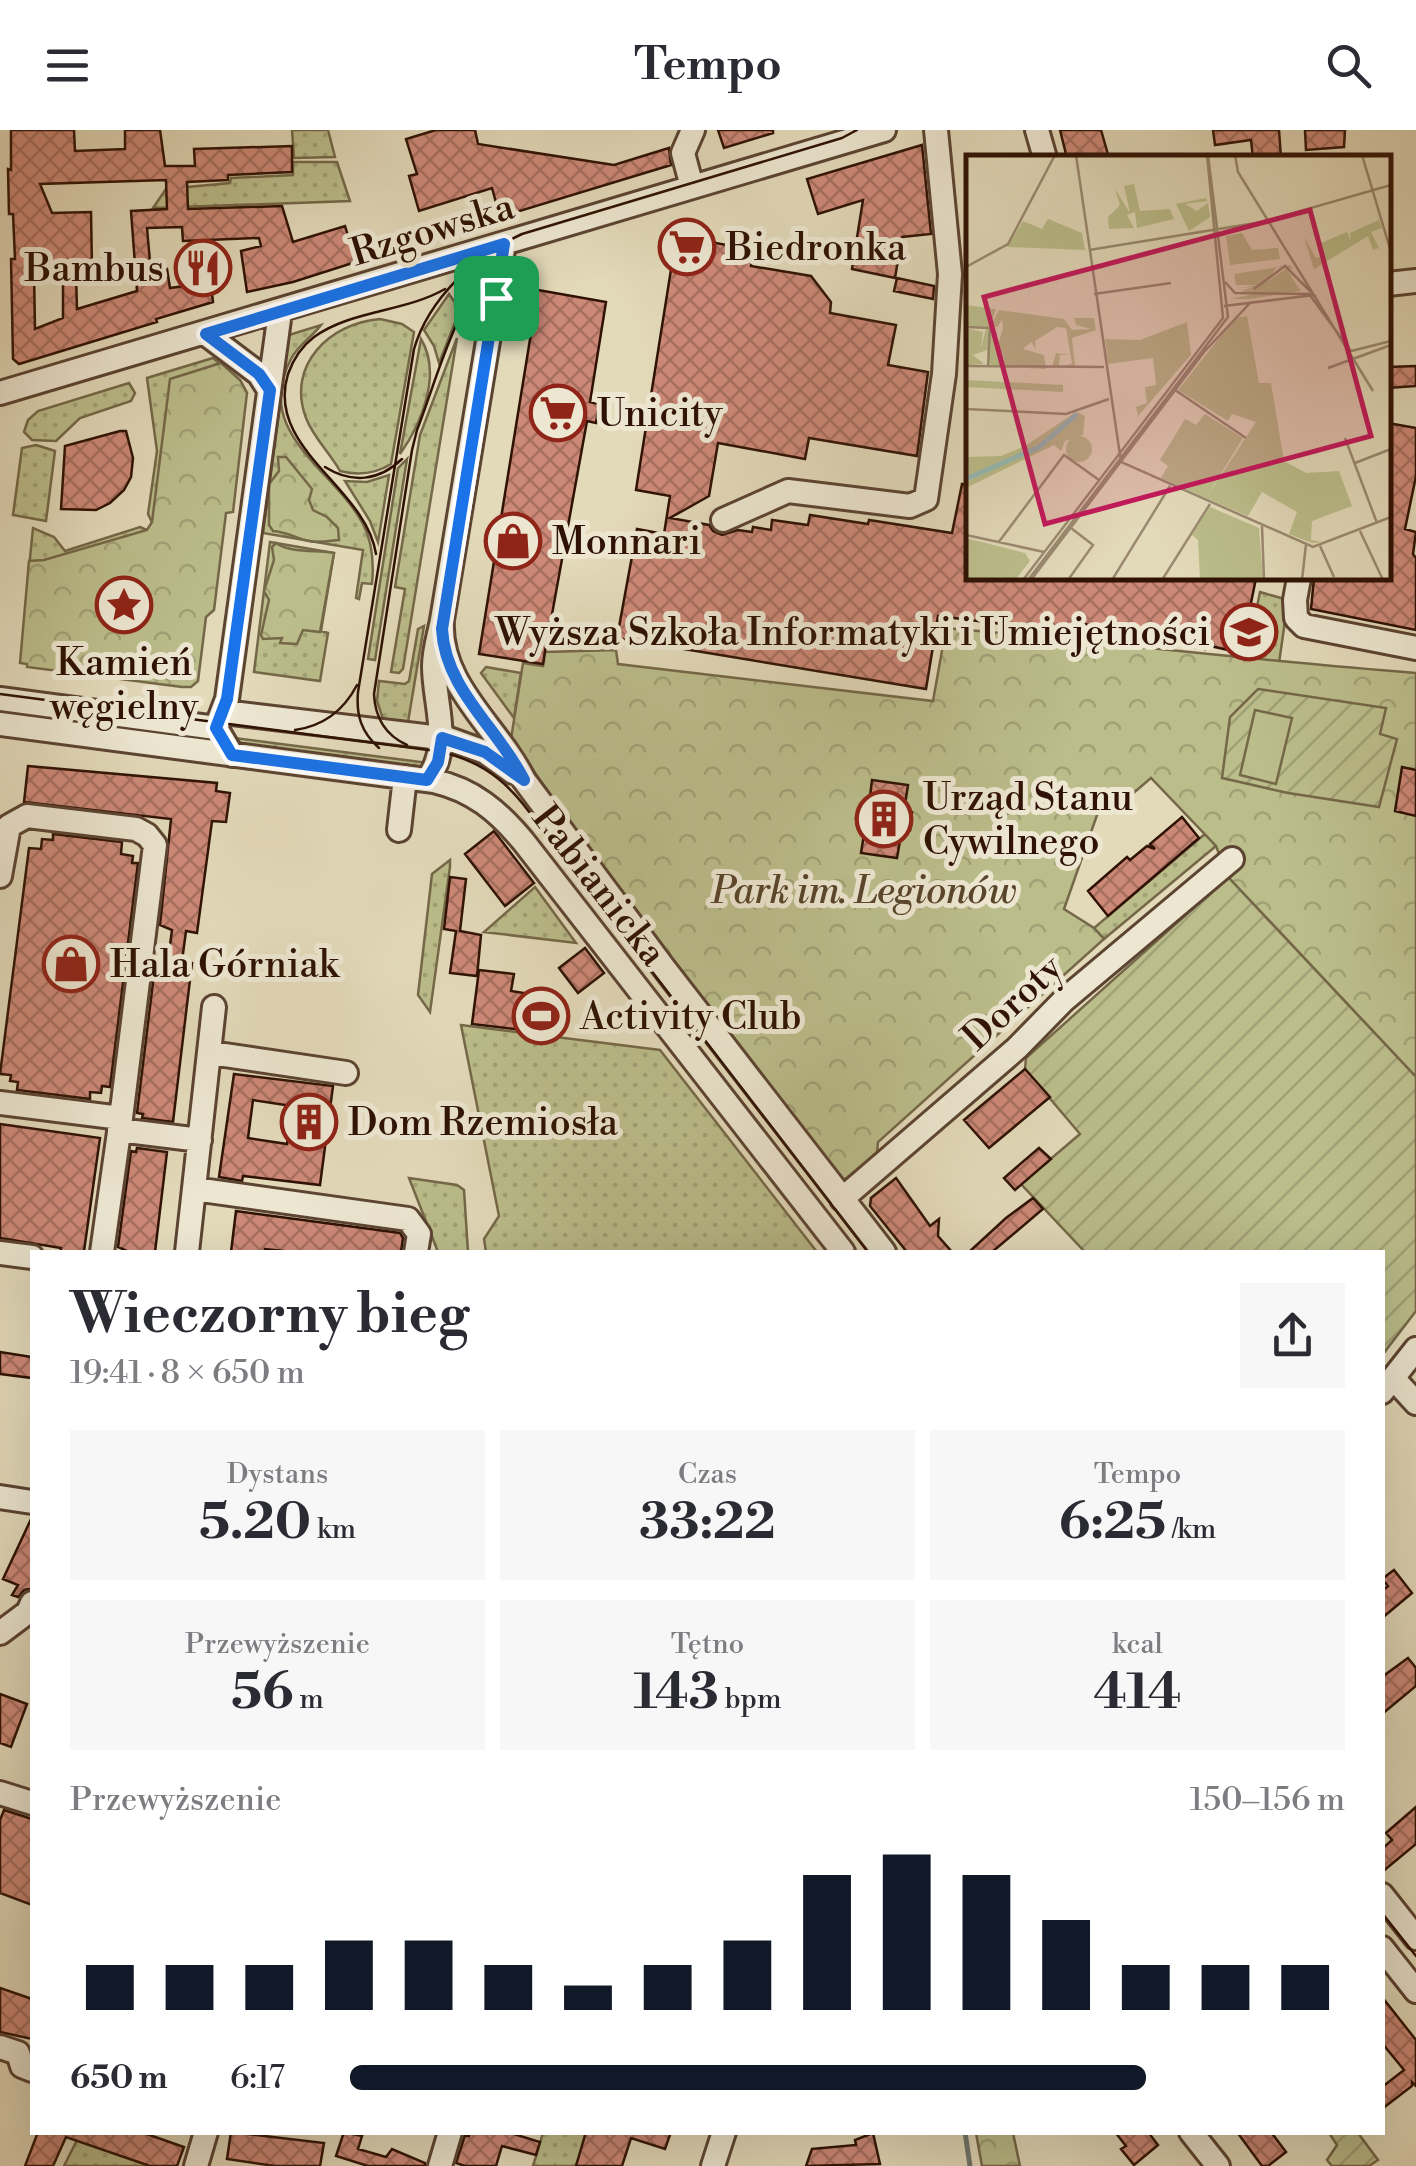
<!DOCTYPE html>
<html lang="pl">
<meta charset="utf-8">
<style>
:root{--surface:#fff;--page:#f7f7f7;--text:#2b2b33;--muted:#7c7c81;--accent:#111827}
body{margin:0;font-family:"Libre Bodoni",serif;background:var(--page);color:var(--text);height:100vh;display:flex;flex-direction:column;font-size:38px;white-space:nowrap}
*{box-sizing:border-box;margin:0}
p{font-size:32px;color:var(--muted)}
.icon{flex:none;width:55px;height:55px;fill:none;stroke:currentColor;stroke-width:2;stroke-linecap:round;stroke-linejoin:round}
.map{position:relative;flex:1;overflow:hidden}
.drawer{position:absolute;left:30px;top:1120px;width:1355px;height:885px;display:flex;flex-direction:column;background:var(--surface);border-radius:0px;box-shadow:0 10px 40px #0002}
.drawer>*{flex:none}
.pin{position:absolute;display:grid;place-items:center;width:85px;height:85px;color:#fff;margin:-42px;border-radius:20px;box-shadow:0 5px 15px #0006}
.round{display:grid;place-items:center;flex:none;width:105px;height:105px;border-radius:0px;background:var(--page)}
.summary{display:flex;align-items:center;justify-content:space-between;height:170px;padding:0 40px}
h1{font-size:55px;font-weight:700;line-height:75px}
.figures{display:grid;grid-template-columns:repeat(3,1fr);gap:15px;height:170px;padding:10px 40px}
.figures div{display:grid;align-content:center;border-radius:0px;background:var(--page);text-align:center}
.figures b{font-size:50px;font-weight:700}
.figures small{font-size:28px;font-weight:400}
.figures p{font-size:28px}
.chart{height:280px;padding:20px 40px}
.chart p{display:flex;justify-content:space-between}
.chart svg{width:100%;height:180px;margin-top:10px;stroke:var(--accent);stroke-width:6}
ul{padding:0 40px;list-style:none;font-size:32px}
li{display:grid;grid-template-columns:160px 120px 1fr;align-items:center;height:75px}
li i{height:25px;border-radius:12px;background:var(--accent)}
header{display:flex;justify-content:space-between;align-items:center;height:130px;padding:0 40px;background:var(--surface);font-size:45px;font-weight:700}
.map>svg:first-child{display:block}
.grass{fill:url(#grass-dots);stroke:#756848;stroke-width:2.5}
.forest{fill:url(#forest-crowns);stroke:#756848;stroke-width:2.5}
.garden{fill:url(#garden-furrows);stroke:#756848;stroke-width:2.5}
.pitch{fill:#bbbd8b;stroke:#756848;stroke-width:2.5}
.lines{fill:none;stroke-linecap:round;stroke-linejoin:round}
.stream{stroke:#6d776e;stroke-width:5}
.building{fill:url(#building-cross-hatch);stroke:#2f1204;stroke-width:2.5;fill-rule:evenodd}
.minor-casing{stroke:#5c4432;stroke-width:28}
.minor{stroke:#ede7d2;stroke-width:22}
.tram{stroke:#2f1204;stroke-width:2.5}
.route-casing{stroke:#fff;stroke-width:20}
.route{stroke:#1a73e8;stroke-width:12}
.labels{text-anchor:middle;stroke-width:10;stroke-linejoin:round;paint-order:stroke}
.street-label{font-size:38px;fill:#2f1204;stroke:#ede7d2}
.poi-label{font-size:38px;fill:#2f1204;stroke:#ede7d2;text-anchor:start}
.park-label{font-size:38px;font-style:italic;fill:#59452c;stroke:#ede7d2}
.inset-river{fill:none;stroke:#96bab5;stroke-width:5}
.inset-road{fill:none;stroke:#9b8a71;stroke-width:2.5}
.view{fill:#c2185b;fill-opacity:0.15;stroke:#c2185b;stroke-width:5}
.inset-edge{fill:none;stroke:#2f1204;stroke-width:5}
</style>
<header><svg class="icon" aria-label="menu" viewBox="0 0 24 24"><path d="M4 6h16M4 12h16M4 18h16"/></svg>Tempo<svg class="icon" aria-label="search" viewBox="0 0 24 24"><circle cx="10" cy="10" r="6"/><path d="M15 15l6 6"/></svg></header>
<div class="map">
<svg width="1416" height="2036" viewBox="0 0 1416 2036">
<defs>
<pattern id="grass-dots" width="8" height="8" patternUnits="userSpaceOnUse" patternTransform="scale(2.5)"><rect width="8" height="8" fill="#bbbd8b"/><path d="M2 2h.1M6 6h.1" fill="none" stroke="#a1a176" stroke-width="1.8" stroke-linecap="round"/></pattern>
<pattern id="forest-crowns" width="20" height="18" patternUnits="userSpaceOnUse" patternTransform="scale(2.5)"><rect width="20" height="18" fill="#bbbd8b"/><path d="M2 6a3 3 0 1 1 6 0M12 15a3 3 0 1 1 6 0" fill="none" stroke="#a1a176"/></pattern>
<pattern id="garden-furrows" width="10" height="10" patternUnits="userSpaceOnUse" patternTransform="scale(2.5)"><rect width="10" height="10" fill="#bbbd8b"/><path d="M-1 1l2-2M0 10L10 0M9 11l2-2" fill="none" stroke="#a1a176"/></pattern>
<pattern id="building-cross-hatch" width="8" height="8" patternUnits="userSpaceOnUse" patternTransform="scale(2.5)"><rect width="8" height="8" fill="#cd8978"/><path d="M0 0l8 8M0 8l8-8" fill="none" stroke="#a76f60"/></pattern>
</defs>
<rect width="100%" height="100%" fill="#e3daba"/>
<filter id="stains"><feTurbulence type="fractalNoise" baseFrequency=".002" numOctaves="4"/><feColorMatrix values="0 0 0 0 .2 0 0 0 0 .09 0 0 0 0 .02 0 0 0 .5 -.17"/></filter>
<radialGradient id="worn" r=".72"><stop offset=".6" stop-color="#630" stop-opacity="0"/><stop offset="1" stop-color="#630" stop-opacity=".3"/></radialGradient>
<path class="grass" d="M292,0H328L335,27L294,28Z
M293,32H337L350,71L153,78L166,59L230,53L231,48L293,45Z
M449,164L460,180L439,233L434,216L424,200Z
M380,189L402,194L414,202L391,334C375,344 359,346 340,341C330,323 313,307 306,288C286,235 330,193 380,189Z
M321,195C313,206 298,215 291,229C252,303 334,339 363,394C373,413 374,433 372,454L362,453L359,469L356,468L363,420L263,403L289,205Z
M457,208L403,539L399,543L391,542L405,459L395,457L420,305Z
M421,209C442,244 422,293 400,324Z
M213,228L240,250L247,263L152,392L148,384L157,321L147,248Z
M129,253L135,263L131,271L80,288L56,311L32,310L24,302L28,290L38,281Z
M36,315L55,321L46,391L13,385L22,318Z
M407,329L375,530L368,529L398,338Z
M389,345L378,412L370,391L345,351L367,352Z
M140,397L147,400L29,438L33,398L54,407L65,421Z
M270,412L334,423L321,501L328,503L320,551L254,542Z
M1260,462L1288,470L1279,533L1246,530Z
M424,496L408,592H384L377,571L379,551L405,554L409,551L418,499Z
M486,537L521,543L514,588L481,543Z
M234,608L428,633L414,640L251,619Z
M1206,703L1216,716L1104,809L1094,798Z
M450,730V737L430,882L418,865L432,744Z
M535,757L576,813L484,802Z
M461,895L660,920L817,1122H486L484,1109L499,1086Z
M409,1048L457,1055L464,1060L468,1122H438Z
M81,2002L87,2014L150,2036H64Z
M543,2003H587L576,2036H533Z"/>
<path class="forest" d="M221,233L240,250L247,263L233,382L226,383L214,480L206,487L198,551L191,557H182L27,537V534L20,533L29,431L44,430L147,400L152,392L170,249Z
M278,327H286L312,359L309,370L313,380L327,387L338,398L339,410C328,411 317,414 305,410C294,407 286,402 273,401L269,395V354L279,341Z
M276,413C289,423 317,420 334,423L320,502L303,500L297,514L280,513L282,508L263,509L261,505L269,470L264,461L274,430L272,417Z
M946,498C1103,512 1259,531 1416,543V947L1228,747L1216,716L1151,648L1116,678L1103,668L1064,779L1094,798L1104,809L878,1012L877,1023L843,1051L616,757L511,609L523,533L543,536L545,522L616,520L618,534L933,571Z
M976,2003H1013L1020,2036H982Z"/>
<path class="garden" d="M1258,559L1386,578L1380,604L1397,609L1379,677L1288,663L1222,648L1230,587Z
M1228,747L1416,947V1181L1383,1224L1382,1122H1085L1021,1054L1080,1004L1025,939L1026,928Z
M1329,2003H1358L1378,2030L1369,2036H1332L1327,2030L1337,2015Z"/>
<path class="pitch" d="M1255,580L1292,588L1276,654L1240,645Z"/>
<g class="lines">
<path class="stream" d="M965,2002L970,2036"/>
</g>
<path class="building" d="M11,0H74L75,21L125,19V0H160L165,36H195L194,19L292,16V42L228,45V50L187,52L188,79L282,76L293,112L345,96L356,132L293,152L247,162L241,121L261,116L259,108L183,111L182,97L147,98L151,143L167,139L170,158L198,154L195,132L208,129L213,172L156,189L157,192L19,234L13,229L11,129H15L13,84H9L8,39L11,40ZM166,50L167,79L131,81L137,161L77,179L76,145H90L92,138L91,82L52,83L40,54ZM63,142V188L35,199L34,143Z
M436,0H475L478,14L614,35L669,18L671,35L500,87L492,58L419,81L409,46L417,44L406,9Z
M718,0H773V3L724,18Z
M1060,0H1101L1109,28H1067Z
M1213,0H1279L1281,28H1253L1251,10L1215,15Z
M1305,0H1345L1344,17L1306,20Z
M922,15L931,104L902,107L895,148L852,139L863,70L818,84L807,49Z
M697,106L699,110L754,120L751,136L811,146L831,172L830,183L896,195L888,235L928,242L917,326L809,308L805,329L718,313L709,366L670,388L709,395L713,401L722,405L738,400L752,402L753,397L771,400L772,390L808,395L810,385L868,394L869,390L952,403L962,354L968,355V448H1256L1241,523L1206,515L1205,519L1084,494L1083,504L938,486L926,559L617,508L637,399L664,404L670,366L636,360L676,108Z
M897,148L934,156L933,169L894,161Z
M538,160L606,172L590,272L599,274L596,293L587,291L549,501H595V514L546,515L543,534L479,524Z
M1416,236V256L1388,258V237Z
M1388,293L1416,298V346L1405,399L1416,402L1413,424L1416,428V500L1311,479L1314,448H1388Z
M120,301H126L133,328L131,347L124,360L110,373L96,380L61,379L65,316Z
M28,636L217,653L216,661L230,663L226,692L212,691L197,803L186,801L182,831L192,833L173,992L142,988L143,984L137,983L156,828L168,830L172,800L160,795L171,689L24,672Z
M1402,637L1416,640V686L1395,681Z
M872,650L908,655L904,681L912,682L910,700L902,699L897,728L861,723L865,698L857,684L869,675Z
M1182,687L1199,708L1108,786L1088,761L1127,727L1130,730L1147,716L1155,719L1150,714Z
M494,701L534,753L505,776L465,724Z
M53,704L122,712L121,724L133,726L132,733H138L110,957L102,956L101,963L90,962V969L17,960L18,952L10,951L11,945L0,944L29,718L41,719L42,709L53,710Z
M450,747L466,749L460,801L481,805L477,846L450,843L456,801L444,799Z
M585,818L604,843L578,863L559,838Z
M479,840L514,844L511,861L562,869L556,904L472,894Z
M1025,939L1050,967L989,1018L964,990Z
M234,944L333,956L320,1055L243,1046L242,1051L219,1047ZM253,970L292,976L287,1014L248,1008Z
M0,994L100,1008L84,1121L60,1122L61,1118L0,1108Z
M137,1018L167,1022L155,1122H129L118,1117L131,1021L136,1022Z
M1039,1018L1051,1029L1015,1060L1004,1048Z
M896,1048L930,1096L939,1089L938,1106L952,1122H907L870,1076L871,1068Z
M1033,1068L1043,1079L992,1122H969L1006,1088Z
M236,1081L400,1103L403,1108L401,1122H293L265,1119L264,1122H231Z
M0,1222L32,1227V1248L0,1244Z
M32,1387V1458L24,1460L18,1467L12,1465L18,1455L3,1449Z
M1394,1440L1412,1463L1382,1488V1461L1388,1456L1382,1449Z
M1408,1528L1416,1538V1556L1382,1584V1547Z
M0,1564L27,1574L11,1617L0,1613Z
M1416,1677V1714L1382,1742V1719L1392,1710L1386,1703Z
M4,1680L32,1689V1775L0,1763V1690Z
M0,1858L32,1869V1909L0,1902Z
M1382,1867L1416,1910V1956L1412,1952V1956L1382,1979V1957L1404,1940L1382,1913Z
M38,2002H141L184,2017L177,2036H150L66,2007L53,2036H25Z
M231,2002L324,2013L320,2036H275L227,2029Z
M344,2002L362,2006L358,2019L386,2027L392,2019L425,2033V2036H368L336,2026Z
M470,2002H507L540,2012L536,2025L502,2016L496,2036H465L456,2033L465,2005L469,2006Z
M586,2002H671L665,2019L631,2008L622,2036H576Z
M1115,2002H1148L1158,2015L1134,2035L1121,2019L1126,2016Z
M1237,2002H1271L1286,2022L1268,2036H1262Z
M873,2003L880,2034L806,2036L812,2019L856,2015L855,2010Z"/>
<g class="lines">
<g class="minor-casing">
<path id="minor" d="M1037,0L1045,28
M692,57L683,23L693,0
M1388,154L1416,151
M206,204L259,244L269,260
M0,263L884,0
M723,390L788,361L910,376L926,369L944,244L950,144L936,0
M1299,448L1295,470L1296,488L1304,496L1416,518
M442,490C438,555 498,597 524,650L664,838L884,1122
M0,569L216,598
M224,582L449,609L485,622L513,642
M0,594L434,651C473,660 498,681 523,711L843,1122
M232,625L216,598L227,569L280,182
M427,650C453,616 434,575 434,536C434,520 439,506 442,490L504,114
M399,700L405,647
M0,746L9,696L27,686L136,699L147,705L155,715L121,988L0,973
M211,923L346,943
M119,1000L200,1010
M194,1059L408,1089L419,1104L416,1122
M842,1069L1017,918L1064,870L1232,729
M102,1122L121,988
M187,1122L214,877
M0,1123L32,1127
M1393,1248L1416,1273
M1382,1262L1416,1219
M0,1367L32,1372
M0,1503L28,1482L32,1473
M0,1663L32,1673
M1382,1765L1416,1808
M1382,1818L1416,1861
M0,1917L18,1923L22,1936L32,1940
M1191,2002L1218,2036
M196,2036L206,2002
M440,2036L450,2002
M713,2036L724,2002"/>
</g>
<use href="#minor" class="minor"/>
<path class="tram" d="M325,337C352,354 379,351 402,329
M376,424C366,357 265,319 288,244C293,230 302,216 314,207C351,180 405,182 445,159
M0,564L436,621C473,628 500,645 523,674L868,1122
M295,600C323,596 344,580 357,555
M407,615C385,605 375,588 374,564L412,320L417,300C438,246 457,168 500,129
M379,618C361,602 356,585 358,562L414,219C429,168 475,126 522,104L842,8L857,0
M1382,1783L1416,1826"/>
</g>
<g class="lines">
<g class="route-casing">
<path id="route" d="M504,114L442,499C445,560 499,599 524,650L485,622L442,608L438,632L427,650L232,625L216,598L227,569L270,260L259,244L206,204Z"/>
</g>
<use href="#route" class="route"/>
</g>
<defs>
<g id="supermarket-ring" transform="scale(2.875)"><circle r="9.5" fill="#ede7d2" stroke="#8f2418" stroke-width="1.5"/><path d="M-6-5.5h2.5l.6 2H6L4.5 2H-2.5L-4.4-4H-6ZM-1.5 3.2a1.3 1.3 0 1 0 .1 0ZM3 3.2a1.3 1.3 0 1 0 .1 0Z" fill="#8f2418"/></g>
<g id="restaurant-ring" transform="scale(2.875)"><circle r="9.5" fill="#ede7d2" stroke="#8f2418" stroke-width="1.5"/><path d="M-5-6h1v4h1v-4h1v4h1v-4h1v5L-1.5 .5V6h-2V.5L-5-1ZM5-6V6H3V1.5H1.5Q1.5-4 5-6Z" fill="#8f2418"/></g>
<g id="shop-ring" transform="scale(2.875)"><circle r="9.5" fill="#ede7d2" stroke="#8f2418" stroke-width="1.5"/><path d="M-5-2.5h2.3a2.7 3.5 0 0 1 5.4 0H5L5.5 6h-11ZM-1.5-2.5h3a1.5 2.3 0 0 0-3 0Z" fill="#8f2418"/></g>
<g id="sight-ring" transform="scale(2.875)"><circle r="9.5" fill="#ede7d2" stroke="#8f2418" stroke-width="1.5"/><path d="M0-6L1.8-2.2L6-1.7L2.9 1.2L3.7 5.4L0 3.3L-3.7 5.4L-2.9 1.2L-6-1.7L-1.8-2.2Z" fill="#8f2418"/></g>
<g id="university-ring" transform="scale(2.875)"><circle r="9.5" fill="#ede7d2" stroke="#8f2418" stroke-width="1.5"/><path d="M0-5L7-2L0 1L-7-2ZM-4 1L0 2.5L4 1V4Q0 6-4 4Z" fill="#8f2418"/></g>
<g id="building-ring" transform="scale(2.875)"><circle r="9.5" fill="#ede7d2" stroke="#8f2418" stroke-width="1.5"/><path d="M-4-6H4V6H1V3H-1V6H-4ZM-2.5-4.3h1.7v1.8h-1.7ZM.8-4.3h1.7v1.8H.8ZM-2.5-1h1.7V.8h-1.7ZM.8-1h1.7V.8H.8Z" fill="#8f2418"/></g>
<g id="stadium-ring" transform="scale(2.875)"><circle r="9.5" fill="#ede7d2" stroke="#8f2418" stroke-width="1.5"/><path d="M0-5a6.5 5 0 1 0 0 10a6.5 5 0 1 0 0-10ZM-3.5-1.8h7v3.6h-7Z" fill="#8f2418"/></g>
</defs>
<g fill-rule="evenodd">
<use href="#supermarket-ring" x="687" y="117"/>
<use href="#restaurant-ring" x="203" y="138"/>
<use href="#supermarket-ring" x="558" y="283"/>
<use href="#shop-ring" x="513" y="411"/>
<use href="#sight-ring" x="124" y="475"/>
<use href="#university-ring" x="1249" y="502"/>
<use href="#building-ring" x="884" y="689"/>
<use href="#shop-ring" x="71" y="834"/>
<use href="#stadium-ring" x="541" y="886"/>
<use href="#building-ring" x="309" y="992"/>
</g>
<g class="labels">
<g class="street-label">
<text transform="translate(432 99) rotate(-17)" y="13">Rzgowska</text>
<text transform="translate(600 755) rotate(52)" y="13">Pabianicka</text>
<text transform="translate(1012 872) rotate(-43)" y="13">Doroty</text>
</g>
<g class="poi-label">
<text x="726" y="130">Biedronka</text>
<text x="164" y="151" text-anchor="end">Bambus</text>
<text x="597" y="296">Unicity</text>
<text x="552" y="424">Monnari</text>
<text x="1210" y="515" text-anchor="end">Wyższa Szkoła Informatyki i Umiejętności</text>
<text x="124" y="545" text-anchor="middle">Kamień<tspan x="124" dy="44">węgielny</tspan></text>
<text x="923" y="680">Urząd Stanu<tspan x="923" dy="44">Cywilnego</tspan></text>
<text x="110" y="847">Hala Górniak</text>
<text x="580" y="899">Activity Club</text>
<text x="348" y="1005">Dom Rzemiosła</text>
</g>
<g class="park-label">
<text x="864" y="773">Park im. Legionów</text>
</g>
</g>
<g transform="translate(966 25)">
<rect width="425" height="425" fill="#e3daba"/>
<path d="M168,29L174,56L204,54L208,64L171,73L169,57L161,60L168,73L143,74L142,62L154,50L149,34L164,58L158,31ZM240,43L241,46L219,49L231,56L242,48L244,62L223,76L210,49ZM413,65L416,73L405,77L413,93L407,95L402,81L348,114L338,82L350,103L359,100L355,88L381,77L385,86L384,78ZM324,110L327,114L311,112L300,127L320,114L335,136L283,144H265L288,139L275,136L287,132L273,133L292,130H270L268,119ZM0,150L30,154L25,170L33,155L98,164L106,175L125,174L110,170L108,163H128L130,175L106,183L109,211L86,212L90,198L104,200H94L93,211L106,209L100,173L91,172L69,186L70,194L65,187L57,194L78,200L80,214L38,212V196L37,212L23,209L21,195L7,200L18,209L0,210V173L17,177L15,193L20,174L31,177V193L37,173L36,164L32,172L0,171ZM221,167L225,200L172,261L170,252L181,248L179,232L190,230L187,203L142,209L139,184L174,185ZM0,225L97,230V237L0,232ZM100 294a13 13 0 1 1 26 0a13 13 0 1 1-26 0Z" fill="#bbbd8b"/>
<path d="M82,64L116,78L119,95L41,92L57,66L76,74ZM276,78L286,95L312,93L314,104L264,110L260,81ZM281,161L293,228H305L318,306L340,318L373,316L386,351L346,366L345,385L356,387L346,388L323,379L331,357L296,337L282,361L240,343L290,267L266,259L262,266L212,235L269,163ZM110,257L75,289L0,323V302L35,301L59,291ZM112,257L119,261L117,280L99,286L95,296L88,290L0,333V327L73,293ZM244,352L293,373L297,425H234L232,385L226,380ZM0,383L59,398L64,406L49,425H0Z" fill="#bbbd8b"/>
<path d="M239,259L277,283L240,343L195,323L202,311L194,305L219,264L230,270Z" fill="#bbbd8b"/>
<path class="inset-river" d="M0,324L73,292L111,259"/>
<path class="inset-road" d="M110,0L155,307L347,392L425,362M269,0L272,17L407,236M396,0L425,97M123,95L296,67L425,30M0,112L42,89L89,0M259,127L269,138L343,139L385,196L425,186M288,134L319,111L350,142M128,139L205,128M258,151L348,140M0,172L24,173L22,212M0,211L138,212M362,213L425,190M209,235L280,283M0,254L100,259L143,244M379,283L411,368M389,308L425,294M296,371L298,425M394,376L417,425M0,380L78,397M32,388L98,300L133,325M354,391L368,422M57,425L257,163L241,0M62,425L262,162L242,0M65,425L238,197L285,147M102,425L127,390L105,373M146,425L204,331M196,425L244,349M336,425L340,389"/>
<path class="view" d="M344,55L405,281L79,369L18,142Z"/>
<rect width="425" height="425" class="inset-edge"/>
</g>
<rect width="100%" height="100%" filter="url(#stains)"/>
<rect width="100%" height="100%" fill="url(#worn)"/>
</svg>
<div class="pin" style="left:496px;top:168px;background:#1e9e55"><svg class="icon" aria-label="arrive" viewBox="0 0 24 24"><path d="M6 21V4h12l-3 4 3 4H6"/></svg></div>
<section class="drawer">
<div class="summary"><div><h1>Wieczorny bieg</h1><p>19:41 · 8 × 650 m</p></div><a class="round"><svg class="icon" aria-label="share" viewBox="0 0 24 24"><path d="M12 15V3M7 8l5-5 5 5M5 13v7h14v-7"/></svg></a></div>
<div class="figures">
<div><p>Dystans</p><b>5.20<small> km</small></b></div>
<div><p>Czas</p><b>33:22</b></div>
<div><p>Tempo</p><b>6:25<small> /km</small></b></div>
</div>
<div class="figures">
<div><p>Przewyższenie</p><b>56<small> m</small></b></div>
<div><p>Tętno</p><b>143<small> bpm</small></b></div>
<div><p>kcal</p><b>414</b></div>
</div>
<div class="chart"><p><span>Przewyższenie</span>150–156 m</p>
<svg viewBox="0 0 160 44" preserveAspectRatio="none"><path d="M5 44V33M15 44V33M25 44V33M35 44V27M45 44V27M55 44V33M65 44V38M75 44V33M85 44V27M95 44V11M105 44V6M115 44V11M125 44V22M135 44V33M145 44V33M155 44V33"/></svg>
</div>
<ul>
<li><b>650 m</b>6:17<i style="width:80%"></i></li>
</ul>
</section>
</div>
